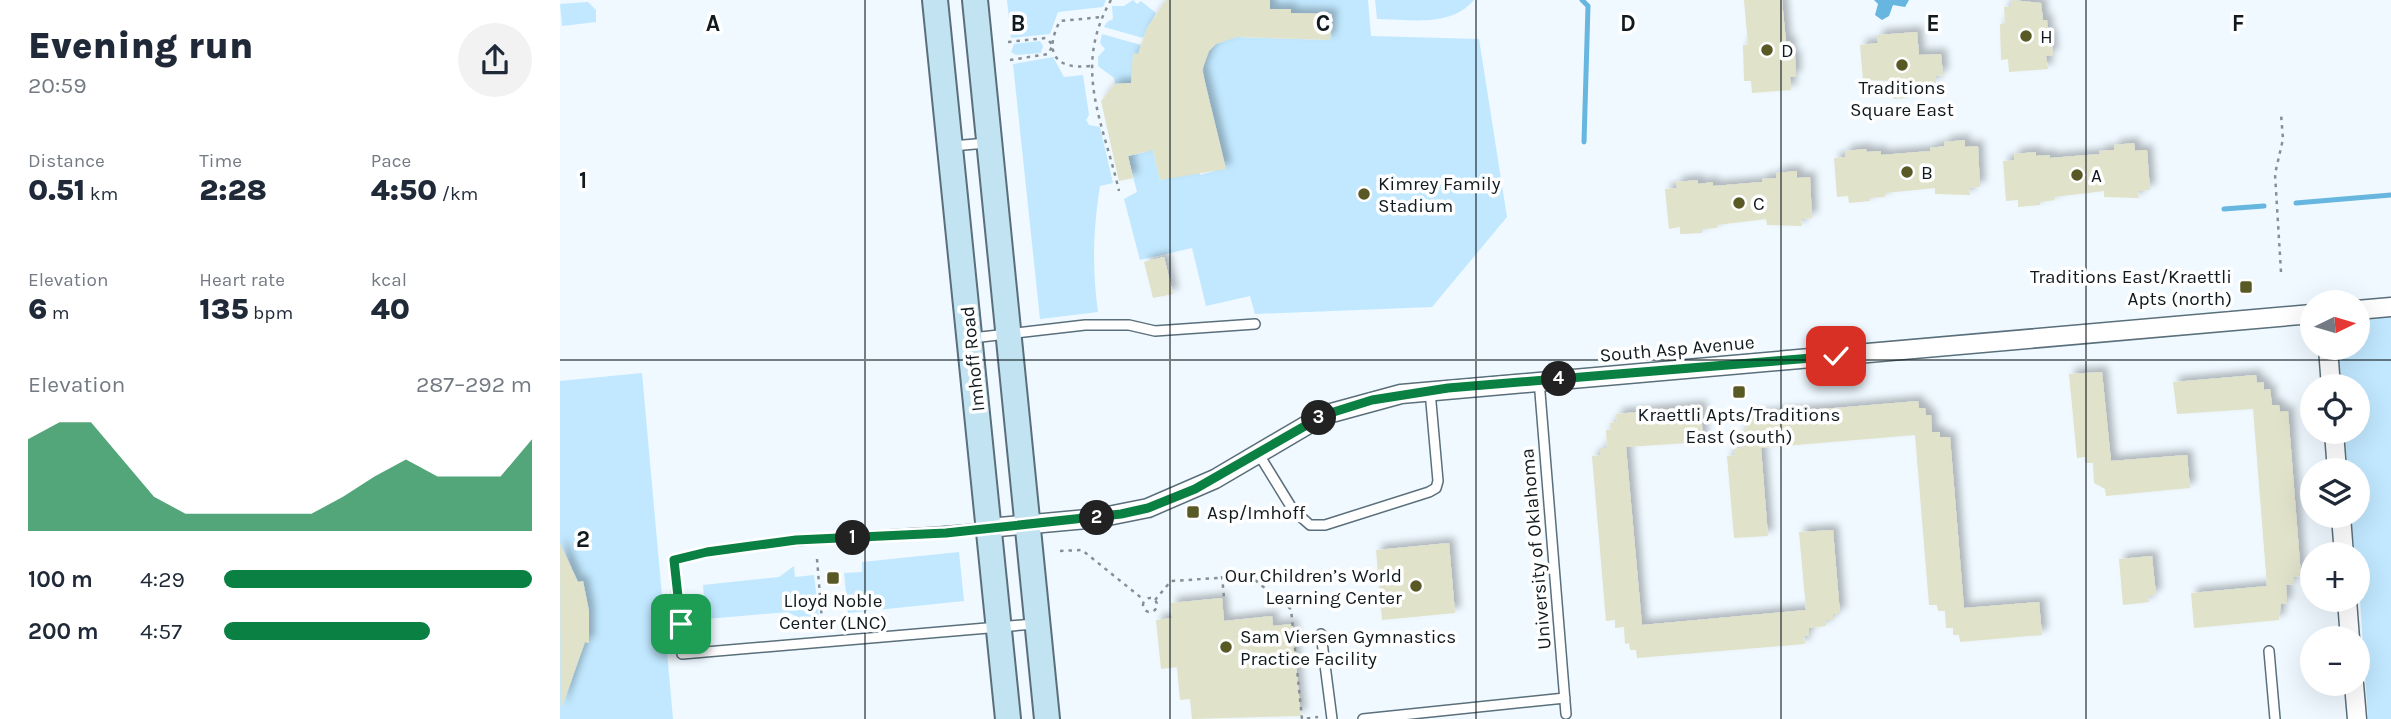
<!DOCTYPE html>
<meta charset="utf-8">
<style>
:root{--surface:#fff;--page:#f2f2f3;--text:#1f2937;--muted:#747a83;--accent:#0b8043}
body{margin:0;font-family:Karla,sans-serif;background:var(--page);color:var(--text);height:100vh;display:flex;flex-direction:column;font-size:26px;white-space:nowrap}
*{box-sizing:border-box;margin:0}
p{font-size:23px;color:var(--muted)}
.icon{flex:none;width:38px;height:38px;fill:none;stroke:currentColor;stroke-width:2;stroke-linecap:round;stroke-linejoin:round}
.map{position:relative;flex:1;overflow:hidden}
.panel{display:flex;flex-direction:column;background:var(--surface);width:560px}
.panel>*{flex:none}
.needle{width:46px;rotate:85deg}
.controls{position:absolute;left:1740px;top:290px;display:grid;gap:14px}
.controls a{display:grid;place-items:center;width:70px;height:70px;border-radius:50%;background:var(--surface);box-shadow:0 7px 28px #0002;font-size:35px}
.pin{position:absolute;display:grid;place-items:center;width:60px;height:60px;color:#fff;margin:-30px;border-radius:14px;box-shadow:0 4px 10px #0006}
.km{position:absolute;width:35px;height:35px;margin:-18px;border-radius:50%;background:#222;color:#fff;font-size:19px;line-height:35px;text-align:center}
.round{display:grid;place-items:center;flex:none;width:74px;height:74px;border-radius:37px;background:var(--page)}
.summary{display:flex;align-items:center;justify-content:space-between;height:119px;padding:0 28px}
h1{font-size:38px;font-weight:800;line-height:52px}
.metrics{display:grid;grid-template-columns:repeat(3,1fr);gap:10px;height:119px;padding:7px 28px}
.metrics div{display:grid;align-content:center}
.metrics b{font-size:30px;font-weight:800}
.metrics small{font-size:19px;font-weight:400}
.metrics p{font-size:19px}
.chart{height:196px;padding:14px 28px}
.chart p{display:flex;justify-content:space-between}
.chart svg{width:100%;height:126px;margin-top:7px;fill:var(--accent);opacity:.7}
ul{padding:0 28px;list-style:none;font-size:23px}
li{display:grid;grid-template-columns:112px 84px 1fr;align-items:center;height:52px}
li i{height:18px;border-radius:9px;background:var(--accent)}
main{display:flex;flex:1;min-height:0}
.map>svg:first-child{display:block}
.green{fill:#c1e8ff}
.water{fill:#66b6df}
.lines{fill:none;stroke-linecap:round;stroke-linejoin:round}
.stream{stroke:#66b6df;stroke-width:5}
.building{fill:#e1e2ca;filter:url(#shadow)}
.service-casing{stroke:#5a6f7b;stroke-width:12}
.minor-casing{stroke:#5a6f7b;stroke-width:21}
.secondary-casing{stroke:#5a6f7b;stroke-width:28}
.path{stroke:#858f94;stroke-width:2.5;stroke-dasharray:3.5 5;stroke-linecap:butt}
.service{stroke:#fff;stroke-width:9}
.minor{stroke:#fff;stroke-width:18}
.secondary{stroke:#c2e3f2;stroke-width:24}
.route-casing{stroke:#fff;stroke-width:14}
.route{stroke:#0b8043;stroke-width:9}
.grid{fill:none;stroke:#111a1e;stroke-width:2;stroke-opacity:0.55}
.poi-dot{fill:#595926;stroke:#fff;stroke-width:2.5}
.labels{text-anchor:middle;stroke-width:7;stroke-linejoin:round;paint-order:stroke}
.poi-label{font-size:19px;fill:#111a1e;stroke:#fff;text-anchor:start}
.street-label{font-size:19px;fill:#111a1e;stroke:#fff}
.grid-label{font-size:23px;text-anchor:middle;font-weight:bold;fill:#111a1e;stroke:#fff;stroke-width:7;stroke-linejoin:round;paint-order:stroke}
</style>
<main>
<section class="panel">
<div class="summary"><div><h1>Evening run</h1><p>20:59</p></div><a class="round"><svg class="icon" aria-label="share" viewBox="0 0 24 24"><path d="M12 15V3M7 8l5-5 5 5M5 13v7h14v-7"/></svg></a></div>
<div class="metrics">
<div><p>Distance</p><b>0.51<small> km</small></b></div>
<div><p>Time</p><b>2:28</b></div>
<div><p>Pace</p><b>4:50<small> /km</small></b></div>
</div>
<div class="metrics">
<div><p>Elevation</p><b>6<small> m</small></b></div>
<div><p>Heart rate</p><b>135<small> bpm</small></b></div>
<div><p>kcal</p><b>40</b></div>
</div>
<div class="chart"><p><span>Elevation</span>287–292 m</p>
<svg viewBox="0 0 160 44" preserveAspectRatio="none"><path d="M0 44V12L10 6L20 6L30 19L40 32L50 38L60 38L70 38L80 38L90 38L100 32L110 25L120 19L130 25L140 25L150 25L160 12V44z"/></svg>
</div>
<ul>
<li><b>100 m</b>4:29<i style="width:100%"></i></li>
<li><b>200 m</b>4:57<i style="width:67%"></i></li>
</ul>
</section>
<div class="map">
<svg width="1831" height="719" viewBox="0 0 1831 719">
<defs>
<filter id="shadow"><feDropShadow dx="5.5" dy="-5.5" stdDeviation="3.5" flood-color="#0004"/></filter>
</defs>
<rect width="100%" height="100%" fill="#eff9ff"/>
<path class="green" d="M546,0L543,7L498,12L490,34L451,38L447,0Z
M573,0L577,4L581,1L596,13L583,38L544,27L547,22L553,19L552,6H564Z
M710,0H808L811,36L919,39L947,217L872,307L695,314L690,296L646,306L632,248L580,260L564,199L577,192L568,156L586,152L569,83L555,84L554,78L538,66V57L545,49L540,43L542,34L581,45L579,54H573V89L583,108L600,180L622,175L632,135L640,175L665,168C661,148 656,129 651,109C644,77 631,42 677,37L770,40L772,14L731,13V9H710Z
M815,0H914C890,28 851,19 817,19Z
M28,2L36,10V22L2,26L0,4Z
M480,41L483,46L481,53L456,55L451,52L454,44Z
M493,57L504,77L523,75L529,115L526,120L529,125L540,127L553,183L540,186C533,230 532,268 538,312L480,319L453,64Z
M1831,315V719H1808L1797,555H1795L1791,516H1797V471H1788L1784,432H1797V387H1781L1777,348H1797V318Z
M82,373L113,719H0V381Z
M399,552L404,601L288,613L284,573L302,572V562Z
M234,566L235,577L254,575L259,617L241,619L228,612L146,619L143,585L219,577Z"/>
<path class="water" d="M1314,0H1349L1345,7L1333,5L1329,16L1322,20L1315,15L1318,4Z"/>
<g class="lines">
<path class="stream" d="M1022,0L1028,6L1024,142
M1736,203L1831,195
M1664,209L1704,206"/>
</g>
<path class="building" d="M606,0H710V9H731V13L772,14L770,40L677,37L656,44L649,51L642,70L666,169L600,180L593,150L568,156L573,178L559,181L541,101L555,84L571,83L573,53L578,54L587,28Z
M1184,0H1222L1226,42L1230,41L1231,56L1235,55L1236,77H1230L1231,90L1192,93L1191,81H1184L1183,45H1188Z
M1451,0L1481,3L1483,20H1487L1488,34H1491L1493,55L1486,56L1488,69L1449,72L1448,59L1441,60L1440,24L1445,23L1444,7L1452,6Z
M1357,32L1359,55L1381,54L1383,75L1376,76V83L1347,85L1348,98L1333,99L1332,81L1303,80L1300,45L1318,43L1317,35Z
M1405,140V147L1418,146L1420,187L1409,188L1410,195L1375,194V188L1325,193V197L1310,198V201L1289,203L1288,196L1277,197L1274,158L1285,157V151L1306,149L1307,152L1321,151V155L1370,151V148L1385,146L1384,142Z
M1574,143L1575,151L1587,150L1590,190L1578,191L1579,198L1544,197V191L1494,197L1495,200L1480,202V205L1458,207V200L1446,201L1443,161L1454,160V154L1476,152V156L1490,155V158L1540,154L1539,151L1554,150V145Z
M1237,171V178L1250,177L1252,218L1241,219L1242,226L1207,225L1206,219L1157,225V228L1142,229V233L1120,234V227L1109,229L1105,189L1117,188L1116,182L1138,180V184L1153,182V186L1202,182V179L1216,178V173Z
M604,257L613,294L593,298L584,262Z
M1542,372L1551,461L1627,455L1630,488L1546,496L1545,489L1534,483L1533,463H1525V457L1517,458L1509,374Z
M1696,375L1697,383L1704,382V390L1710,389L1712,405H1719L1720,412L1728,411L1741,576L1733,577L1734,584L1726,585L1727,603L1721,604L1719,620L1634,628L1631,593L1707,586L1693,409L1617,414L1613,382Z
M1358,401L1359,408H1365L1366,415H1371L1372,432H1380V437H1390L1404,608L1479,602L1482,635L1400,642L1399,635H1393V628H1386L1385,611H1378L1377,605H1369L1355,435L1201,448L1208,536L1174,538L1167,456L1175,455L1174,449L1181,448L1180,431L1186,430L1185,422H1192L1191,415Z
M1141,406L1143,442L1066,447L1082,625L1246,610L1239,532L1273,530L1280,614H1273V620H1266V626L1249,628V635L1244,636L1245,644L1077,658L1076,650H1070L1069,643L1065,644L1064,627L1055,628V620L1046,621L1032,456L1041,455L1040,448H1047L1046,430H1051L1050,423L1057,422L1056,414Z
M0,543L18,582L23,581L29,611V643L25,642L1,710Z
M889,543L895,613L822,620L816,550Z
M1592,556L1596,595L1588,596L1589,602L1563,605L1559,559Z
M662,598L664,621L712,616L713,626L732,624L741,716L632,719L630,699L620,700L617,667L601,669L596,620L612,618L611,603Z"/>
<g class="lines">
<g class="service-casing">
<path id="service" d="M392,146L427,143
M412,338L525,325H569L595,331L695,324
M979,380L1006,714
M698,453L733,510L750,525H765L869,492L876,488L878,481L870,391
M427,528C323,539 216,534 114,560L122,654L474,624
M761,634L772,719
M1709,651L1715,719
M803,719L1005,698"/>
</g>
<g class="minor-casing">
<path id="minor" d="M1797,310L1831,307
M1768,348L1771,387
M1774,432L1777,471
M1781,516L1784,555
M428,528L538,518L588,508L655,479L764,415L841,394L1752,314
M1787,600L1790,639
M1794,684L1797,719"/>
</g>
<g class="secondary-casing">
<path id="secondary" d="M375,0L448,719
M415,0L487,719"/>
</g>
<path class="path" d="M551,0C512,68 543,121 559,191
M448,42L486,38L493,45L488,54L450,60
M530,66C496,70 483,53 500,21L542,17
M1721,272L1715,174L1723,139L1721,114
M500,551L522,550L584,600
M257,559L262,621
M662,576L664,598
M583 605a7 7 0 1 1 14 0a7 7 0 1 1-14 0Z
M595,600L611,581L690,576L731,609L742,719L758,717"/>
<use href="#service" class="service"/>
<use href="#minor" class="minor"/>
<use href="#secondary" class="secondary"/>
</g>
<g class="lines">
<g class="route-casing">
<path id="route" d="M121,624L114,560L147,552L236,540L386,533L561,514L588,508L635,489L764,415L812,400L888,388L1276,356"/>
</g>
<use href="#route" class="route"/>
</g>
<path class="grid" d="M305,0V719M610,0V719M916,0V719M1221,0V719M1526,0V719M0,360H1831"/>
<g class="poi-dot">
<circle cx="1466" cy="36" r="7"/>
<circle cx="1207" cy="50" r="7"/>
<circle cx="1342" cy="65" r="7"/>
<circle cx="1347" cy="172" r="7"/>
<circle cx="1517" cy="175" r="7"/>
<circle cx="804" cy="194" r="7"/>
<circle cx="1179" cy="203" r="7"/>
<rect x="1679" y="280" width="14" height="14" rx="3.5"/>
<rect x="1172" y="385" width="14" height="14" rx="3.5"/>
<rect x="626" y="505" width="14" height="14" rx="3.5"/>
<rect x="266" y="571" width="14" height="14" rx="3.5"/>
<circle cx="856" cy="586" r="7"/>
<circle cx="666" cy="647" r="7"/>
</g>
<g class="labels">
<g class="poi-label">
<text x="1480" y="43">H</text>
<text x="1221" y="57">D</text>
<text x="1342" y="94" text-anchor="middle">Traditions<tspan x="1342" dy="22">Square East</tspan></text>
<text x="1361" y="179">B</text>
<text x="1531" y="182">A</text>
<text x="818" y="190">Kimrey Family<tspan x="818" dy="22">Stadium</tspan></text>
<text x="1193" y="210">C</text>
<text x="1672" y="283" text-anchor="end">Traditions East/Kraettli<tspan x="1672" dy="22">Apts (north)</tspan></text>
<text x="1179" y="421" text-anchor="middle">Kraettli Apts/Traditions<tspan x="1179" dy="22">East (south)</tspan></text>
<text x="647" y="519">Asp/Imhoff</text>
<text x="842" y="582" text-anchor="end">Our Children’s World<tspan x="842" dy="22">Learning Center</tspan></text>
<text x="273" y="607" text-anchor="middle">Lloyd Noble<tspan x="273" dy="22">Center (LNC)</tspan></text>
<text x="680" y="643">Sam Viersen Gymnastics<tspan x="680" dy="22">Practice Facility</tspan></text>
</g>
<g class="street-label">
<text transform="translate(1117 348) rotate(-5)" y="7">South Asp Avenue</text>
<text transform="translate(412 359) rotate(-96)" y="7">Imhoff Road</text>
<text transform="translate(975 549) rotate(-95)" y="7">University of Oklahoma</text>
</g>
</g>
<g class="grid-label">
<text x="153" y="31">A</text>
<text x="458" y="31">B</text>
<text x="763" y="31">C</text>
<text x="1068" y="31">D</text>
<text x="1373" y="31">E</text>
<text x="1678" y="31">F</text>
<text x="23" y="188">1</text>
<text x="23" y="547">2</text>
</g>
</svg>
<div class="controls">
<a><svg class="needle" viewBox="-14 -14 28 28"><path d="M0-13l5 13h-10z" fill="#e53935"/><path d="M0 13l5-13h-10z" fill="#747a83"/></svg></a>
<a><svg class="icon" aria-label="locate" viewBox="0 0 24 24"><circle cx="12" cy="12" r="6"/><path d="M12 2v4M12 18v4M2 12h4M18 12h4"/></svg></a>
<a><svg class="icon" aria-label="layers" viewBox="0 0 24 24"><path d="M12 4l9 5-9 5-9-5zM3 14l9 5 9-5"/></svg></a>
<a>+</a>
<a>−</a>
</div>
<div class="pin" style="left:121px;top:624px;background:#1e9e55"><svg class="icon" aria-label="arrive" viewBox="0 0 24 24"><path d="M6 21V4h12l-3 4 3 4H6"/></svg></div>
<div class="pin" style="left:1276px;top:356px;background:#d93025"><svg class="icon" aria-label="check" viewBox="0 0 24 24"><path d="M5 12l5 5 9-10"/></svg></div>
<b class="km" style="left:293px;top:538px">1</b>
<b class="km" style="left:537px;top:518px">2</b>
<b class="km" style="left:759px;top:418px">3</b>
<b class="km" style="left:999px;top:379px">4</b>
</div>
</main>
